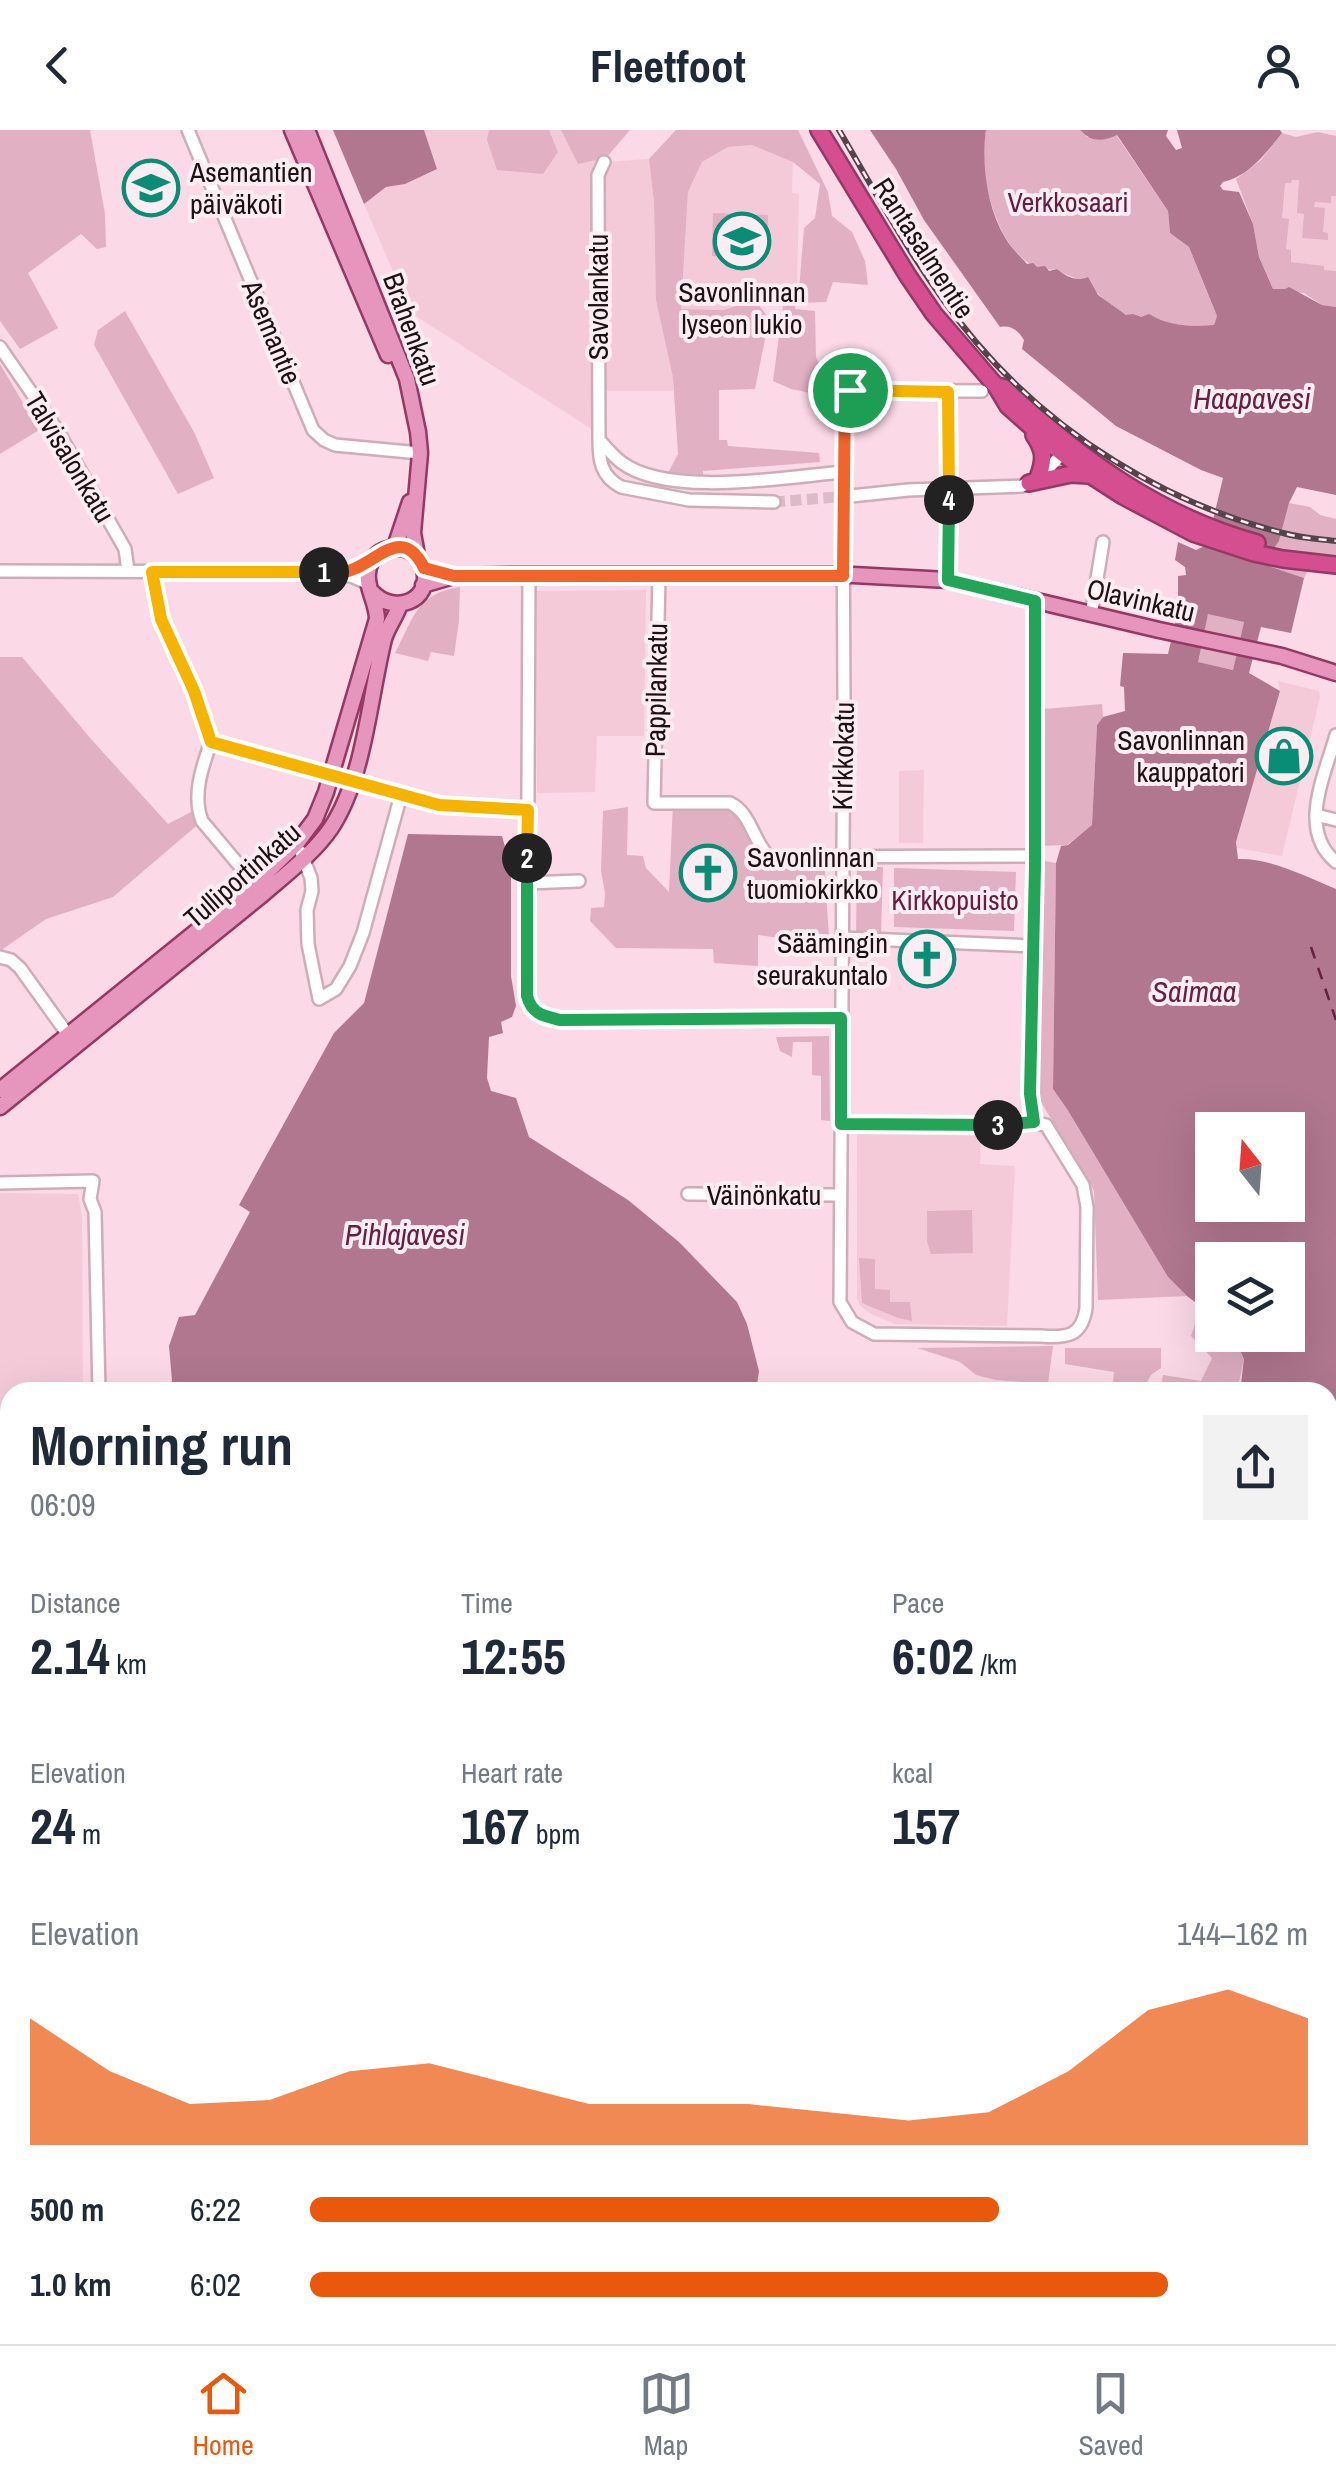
<!DOCTYPE html>
<meta charset="utf-8">
<style>
:root{--surface:#fff;--page:#f2f2f3;--text:#1f2937;--muted:#747a83;--line:#e0e1e3;--accent:#ea580c}
body{margin:0;font-family:"Archivo Narrow",sans-serif;background:var(--page);color:var(--text);height:100vh;display:flex;flex-direction:column;font-size:38px;white-space:nowrap}
*{box-sizing:border-box;margin:0}
p{font-size:32px;color:var(--muted)}
.icon{flex:none;width:55px;height:55px;fill:none;stroke:currentColor;stroke-width:2;stroke-linecap:round;stroke-linejoin:round}
.map{position:relative;flex:1;overflow:hidden}
.drawer{position:absolute;left:0px;top:1252px;width:1338px;height:962px;display:flex;flex-direction:column;background:var(--surface);border-radius:30px 30px 0 0;box-shadow:0 10px 40px #0002}
.drawer>*{flex:none}
.needle{width:65px;rotate:343deg}
.fabs{position:absolute;left:1195px;top:982px;display:grid;gap:20px}
.fabs a{display:grid;place-items:center;width:110px;height:110px;border-radius:0px;background:var(--surface);box-shadow:0 10px 40px #0002;font-size:50px}
.pin{position:absolute;display:grid;place-items:center;width:85px;height:85px;color:#fff;margin:-42px;border:5px solid #fff;border-radius:50%;box-shadow:0 2px 10px #0007}
.km{position:absolute;width:50px;height:50px;margin:-25px;border-radius:50%;background:#222;color:#fff;font-size:28px;line-height:50px;text-align:center}
.round{display:grid;place-items:center;flex:none;width:105px;height:105px;border-radius:0px;background:var(--page)}
.headline{display:flex;align-items:center;justify-content:space-between;height:170px;padding:0 30px}
h1{font-size:55px;font-weight:800;line-height:75px}
.figures{display:grid;grid-template-columns:repeat(3,1fr);gap:15px;height:170px;padding:10px 30px}
.figures div{display:grid;align-content:center}
.figures b{font-size:50px;font-weight:800}
.figures small{font-size:28px;font-weight:400}
.figures p{font-size:28px}
.chart{height:280px;padding:20px 30px}
.chart p{display:flex;justify-content:space-between}
.chart svg{width:100%;height:180px;margin-top:10px;fill:var(--accent);opacity:.7}
ul{padding:0 30px;list-style:none;font-size:32px}
li{display:grid;grid-template-columns:160px 120px 1fr;align-items:center;height:75px}
li i{height:25px;border-radius:12px;background:var(--accent)}
header{display:flex;justify-content:space-between;align-items:center;height:130px;padding:0 30px;background:var(--surface);font-size:45px;font-weight:800}
.tabs{display:flex;justify-content:space-around;align-items:center;height:140px;border-top:2px solid var(--line);background:var(--surface);font-size:28px;color:var(--muted)}
.tabs a{display:grid;justify-items:center;gap:5px}
.tabs .active{color:var(--accent)}
.map>svg:first-child{display:block}
.built{fill:#f4cad9}
.green{fill:#e1b0c3}
.water{fill:#b0778e;fill-rule:evenodd}
.lines{fill:none;stroke-linecap:round;stroke-linejoin:round}
.ferry{stroke:#662042;stroke-width:2.5;stroke-dasharray:12 10;stroke-linecap:butt}
.minor-tunnel{stroke:#dabbc7;stroke-width:11;stroke-dasharray:11 5.5;stroke-linecap:butt}
.minor-casing{stroke:#ceadb9;stroke-width:16}
.major-casing{stroke:#943964;stroke-width:19}
.highway-casing{stroke:#943964;stroke-width:20}
.minor{stroke:#fff;stroke-width:11}
.major{stroke:#e695bc;stroke-width:14}
.highway{stroke:#d54e8f;stroke-width:15}
.rail-casing{stroke:#54444a;stroke-width:6}
.rail{stroke:#fbedf2;stroke-width:2.5;stroke-dasharray:8;stroke-linecap:butt}
.minor-bridge-casing{stroke:#ceadb9;stroke-width:16;stroke-linecap:butt}
.minor-bridge{stroke:#fff;stroke-width:11}
.split-1-casing{stroke:#fff;stroke-width:20}
.split-2-casing{stroke:#fff;stroke-width:20}
.split-3-casing{stroke:#fff;stroke-width:20}
.split-4-casing{stroke:#fff;stroke-width:20}
.split-5-casing{stroke:#fff;stroke-width:20}
.split-1{stroke:#f0652b;stroke-width:12}
.split-2{stroke:#f5b400;stroke-width:12}
.split-3{stroke:#22a559;stroke-width:12}
.split-4{stroke:#22a559;stroke-width:12}
.split-5{stroke:#f5b400;stroke-width:12}
.labels{text-anchor:middle;stroke-width:8;stroke-linejoin:round;paint-order:stroke}
.poi-label{font-size:28px;fill:#1c1115;stroke:#fbedf2;text-anchor:start}
.park-label{font-size:28px;fill:#641e40;stroke:#fbedf2}
.street-label{font-size:28px;fill:#1c1115;stroke:#fbedf2}
.water-label{font-size:30px;font-style:italic;fill:#662042;stroke:#fbedf2}
</style>
<header><svg class="icon" aria-label="back" viewBox="0 0 24 24"><path d="M15 5l-7 7 7 7"/></svg>Fleetfoot<svg class="icon" aria-label="person" viewBox="0 0 24 24"><circle cx="12" cy="8" r="4"/><path d="M4 21q1-7 8-7t8 7"/></svg></header>
<div class="map">
<svg width="1336" height="2214" viewBox="0 0 1336 2214">
<rect width="100%" height="100%" fill="#fbd9e6"/>
<path class="built" d="M424,0H576L604,32L649,29L654,71L656,169L673,248V261H599V304L411,183L364,74L386,57L405,54L437,39Z
M752,15L793,32L792,63L799,64L797,158L724,180L681,179L688,62L702,32L728,17Z
M1280,41L1336,50V149L1288,139L1279,105Z
M646,460L644,606H597L595,662L537,663V461Z
M1278,551L1319,561L1320,567L1282,726L1237,718L1236,712L1280,561Z
M924,640L923,713H899V641Z
M857,1003L981,1006L980,1034L1015,1036L1007,1196L895,1194L873,1185L860,1176L857,1169Z
M0,1063L78,1064L82,1086L83,1262H10V1342H0Z"/>
<path class="green" d="M0,0H90L105,84L106,117L97,119L81,104L28,143L58,198L20,219L0,191Z
M489,0H549L558,22L543,44L497,40L487,10Z
M561,0H630L606,28L578,34Z
M676,0H798L828,62L832,86L852,102L865,131L868,155L833,152L826,172L798,173L804,98L815,88L820,54L793,32L752,15L728,17L702,32L688,62L681,179L724,180L751,171L759,175L769,189L755,259L719,260V310H727L728,316L819,323L820,332L703,341V348L668,343L678,324L673,248L656,170L654,72L649,29Z
M986,0H1080L1087,7L1116,5L1168,81L1170,103L1189,117L1217,186L1214,195C1192,197 1168,196 1149,185C1117,196 1103,161 1079,150C1071,146 1065,145 1057,139C1013,146 991,83 985,48C982,33 984,15 986,0Z
M1318,2L1336,6V66H1331V73L1315,72L1314,77L1325,78L1323,102L1328,103V110L1302,108L1304,84L1297,83L1299,50H1292L1291,53H1285L1282,88L1289,89L1286,119L1291,120V132L1324,136V140L1336,141V177L1322,175L1304,163L1273,159L1259,127L1253,94L1236,49L1261,30L1282,3L1296,7Z
M713,83L768,85L767,127L712,126Z
M797,158L795,179L815,181L816,227L829,260L820,265L791,259L773,251L785,161Z
M125,181L194,302L214,348L178,364L94,215L98,200Z
M0,234L39,300L0,324Z
M1289,373L1310,377L1320,385L1336,389V438H1309L1304,448L1262,434L1279,411Z
M460,457L459,490L454,526L431,522L428,531L395,523C414,487 416,464 460,457Z
M1208,483L1244,492L1233,540L1197,532Z
M0,527H22L91,609L168,694L197,679L202,691L113,767L46,789L0,821Z
M1102,574L1103,587L1097,595L1092,696L1067,715L1040,716L1045,579Z
M673,673H730L769,726L824,727L829,808L787,809L758,805V836L714,833L713,819L616,818L590,791L591,778L604,777L605,763L601,741L603,681L628,677L627,725L643,726L646,738L669,762Z
M1039,730L1056,733L1053,959L1067,979L1168,1147L1187,1166L1098,1170L1094,1061L1038,967Z
M857,737H883L881,803L856,802Z
M894,738L1016,742L1014,801L894,797Z
M829,906L830,991L821,990V946L812,945V912H793L792,927L780,921L776,907Z
M972,1080L973,1123L931,1124L927,1112V1081Z
M859,1128L875,1129V1159L890,1160V1172H910L912,1191L898,1188L862,1173Z
M1195,1194L1212,1196V1205H1233L1244,1229L1237,1262H1172L1161,1257L1163,1245L1201,1251L1212,1228L1191,1206Z
M1053,1216L1048,1254L996,1250L976,1245L960,1232L917,1218Z
M1065,1218H1161V1238L1151,1245L1145,1256L1162,1262H1112L1114,1242L1065,1234Z
M0,1709L10,1710V1805L0,1817Z"/>
<path class="water" d="M333,0H424L437,39L405,54L386,57L364,74Z
M870,0H986C981,34 987,79 1006,109C1011,118 1020,126 1027,134L1033,133L1037,137L1045,136L1049,141L1057,139C1067,147 1076,152 1088,147L1098,165L1126,185L1133,184L1141,187L1149,184C1168,196 1192,197 1214,195L1217,186L1189,117L1170,103L1168,81L1117,5C1102,12 1091,12 1080,0H1168L1166,6L1176,20L1182,18L1177,0H1280L1282,3C1266,23 1249,46 1223,52L1220,56L1223,60L1239,62L1253,94L1259,127L1273,159H1285L1289,157L1322,175L1336,177V365L1297,357L1289,373L1279,411L1263,434L1304,448L1291,503L1261,497L1249,543L1280,561L1236,712L1238,729C1271,728 1306,747 1336,759V2214H0V1821L10,1808V2205H1328V1262H1240L1244,1229L1233,1205H1288V1130H1212V1185L1187,1166L1168,1147L1067,979L1053,959L1056,733L1061,716L1068,715L1092,695L1097,595L1103,587L1125,581L1124,557L1120,556L1123,523L1168,524L1178,481V446L1186,445L1185,437L1175,430L1178,412L1196,420L1207,415L1223,348L1201,340L1116,296L1022,219L1024,210C1018,200 1011,195 1000,197L924,90L896,39ZM1208,484L1244,492L1233,540L1198,532ZM1212,1000H1288V1075H1212Z
M408,704L502,706L511,738V846L516,876L512,887L501,892L503,903L489,907L487,948L491,961L516,968L529,1007L628,1070L679,1112L737,1172L747,1194L759,1241L756,1262H165L172,1251L169,1216L179,1187L195,1185L250,1082L239,1075L334,903L364,873Z"/>
<g class="lines">
<path class="ferry" d="M1311,817L1336,890
M1328,1546L1336,1493
M794,2214L804,2205"/>
<path class="minor-tunnel" d="M774,372L850,366"/>
<g class="minor-casing">
<path id="minor" d="M188,0L313,300L324,310L335,315L420,323
M604,32L598,45L599,310C606,317 613,326 621,332C668,368 786,347 843,342L845,260L982,261
M0,217L57,300L125,419L128,441
M948,262L949,345
M599,310C599,331 601,346 621,357L689,370L774,372
M851,366L908,360L1022,356C1040,349 1054,333 1067,318
M0,441L325,442L351,446L369,454
M152,441L161,489L193,561L211,612L439,675L527,680
M529,445L527,866C532,884 543,886 560,890L841,889
M659,446L654,673H730C751,683 753,711 769,727L1034,726
M948,450L949,368
M1091,485L1103,412
M1336,605C1325,645 1297,700 1336,732
M211,612C202,637 192,666 202,691L259,759
M1316,685L1336,690
M301,722L311,748L312,761L307,780L308,814L319,869L336,859L350,836L363,803L401,665
M527,753L579,751
M842,808L1034,816
M0,827L11,830L20,838L71,909
M1034,993L1030,964L1035,736V471
M841,994L1012,995L1034,993L1046,995L1083,1055L1087,1077L1086,1178C1082,1207 1066,1208 1041,1206L874,1204L852,1192L840,1172L844,567L843,377
M0,1053L93,1051L90,1069L95,1082L99,1262
M688,1064L840,1065
M0,1409H10
M0,1546H10
M0,1701H10"/>
</g>
<g class="major-casing">
<path id="major" d="M292,0L388,225
M307,0L407,249L418,302L420,323L413,403L417,425
M395,417L410,372
M423,455L454,446L512,445H853L948,450L1159,500L1282,526L1336,543
M0,960L255,754L297,713L315,689L326,662L377,489C377,473 366,458 368,443C371,411 416,409 424,439C432,472 393,485 372,462
M0,977L263,764C286,744 314,723 331,698C365,646 369,569 384,509C388,496 396,487 400,474"/>
</g>
<g class="highway-casing">
<path id="highway" d="M819,0L908,146L934,184L996,256L1008,276L1052,315L1092,346L1123,366L1193,403L1254,423L1283,429L1336,435
M997,256L1006,258C1078,328 1159,386 1257,413
M1034,305C1044,320 1045,328 1039,345
M1029,353L1071,344L1088,345"/>
</g>
<use href="#minor" class="minor"/>
<use href="#major" class="major"/>
<use href="#highway" class="highway"/>
<g class="rail-casing">
<path id="rail" d="M839,0C881,72 922,148 976,212C1054,304 1166,374 1283,403C1300,408 1319,409 1336,411"/>
</g>
<use href="#rail" class="rail"/>
<g class="minor-bridge-casing">
<path id="minor-bridge" d="M949,368V345
M843,377V342"/>
</g>
<use href="#minor-bridge" class="minor-bridge"/>
</g>
<g class="lines">
<g class="split-1-casing">
<path id="split-1" d="M324,442C336,444 346,443 356,438C381,427 404,397 424,438L454,446H843L845,260H850"/>
</g>
<g class="split-2-casing">
<path id="split-2" d="M324,442H152L161,489L194,561L211,612L439,675L528,680L527,728"/>
</g>
<g class="split-3-casing">
<path id="split-3" d="M527,728V866C532,884 543,886 560,890L841,888V994L998,995"/>
</g>
<g class="split-4-casing">
<path id="split-4" d="M949,370L948,450L1035,471V736L1030,964L1034,992L998,995"/>
</g>
<g class="split-5-casing">
<path id="split-5" d="M850,260L948,262L949,370"/>
</g>
<use href="#split-1" class="split-1"/>
<use href="#split-2" class="split-2"/>
<use href="#split-3" class="split-3"/>
<use href="#split-4" class="split-4"/>
<use href="#split-5" class="split-5"/>
</g>
<defs>
<g id="school-ring" transform="scale(2.875)"><circle r="9.5" fill="#fbedf2" stroke="#098d74" stroke-width="1.5"/><path d="M0-5L7-2L0 1L-7-2ZM-4 1L0 2.5L4 1V4Q0 6-4 4Z" fill="#098d74"/></g>
<g id="shop-ring" transform="scale(2.875)"><circle r="9.5" fill="#fbedf2" stroke="#098d74" stroke-width="1.5"/><path d="M-5-2.5h2.3a2.7 3.5 0 0 1 5.4 0H5L5.5 6h-11ZM-1.5-2.5h3a1.5 2.3 0 0 0-3 0Z" fill="#098d74"/></g>
<g id="church-ring" transform="scale(2.875)"><circle r="9.5" fill="#fbedf2" stroke="#098d74" stroke-width="1.5"/><path d="M-1.2-6h2.4v3.5h3.3v2.4h-3.3V6h-2.4V-.1h-3.3v-2.4h3.3Z" fill="#098d74"/></g>
</defs>
<g fill-rule="evenodd">
<use href="#school-ring" x="151" y="58"/>
<use href="#school-ring" x="742" y="111"/>
<use href="#shop-ring" x="1284" y="626"/>
<use href="#church-ring" x="708" y="743"/>
<use href="#church-ring" x="927" y="829"/>
</g>
<g class="labels">
<g class="poi-label">
<text x="190" y="52">Asemantien<tspan x="190" dy="32">päiväkoti</tspan></text>
<text x="742" y="172" text-anchor="middle">Savonlinnan<tspan x="742" dy="32">lyseon lukio</tspan></text>
<text x="1245" y="620" text-anchor="end">Savonlinnan<tspan x="1245" dy="32">kauppatori</tspan></text>
<text x="747" y="737">Savonlinnan<tspan x="747" dy="32">tuomiokirkko</tspan></text>
<text x="888" y="823" text-anchor="end">Säämingin<tspan x="888" dy="32">seurakuntalo</tspan></text>
</g>
<g class="park-label">
<text x="1068" y="82">Verkkosaari</text>
<text x="955" y="780">Kirkkopuisto</text>
</g>
<g class="street-label">
<text transform="translate(924 118) rotate(57)" y="10">Rantasalmentie</text>
<text transform="translate(598 167) rotate(-90)" y="10">Savolankatu</text>
<text transform="translate(412 199) rotate(70)" y="10">Brahenkatu</text>
<text transform="translate(272 202) rotate(67)" y="10">Asemantie</text>
<text transform="translate(70 327) rotate(59)" y="10">Talvisalonkatu</text>
<text transform="translate(1141 470) rotate(13)" y="10">Olavinkatu</text>
<text transform="translate(656 560) rotate(-89)" y="10">Pappilankatu</text>
<text transform="translate(843 626) rotate(-89)" y="10">Kirkkokatu</text>
<text transform="translate(242 745) rotate(-41)" y="10">Tulliportinkatu</text>
<text x="764" y="1075">Väinönkatu</text>
</g>
<g class="water-label">
<text x="1252" y="279">Haapavesi</text>
<text x="1194" y="872">Saimaa</text>
<text x="405" y="1115">Pihlajavesi</text>
</g>
</g>
</svg>
<div class="fabs">
<a><svg class="needle" viewBox="-14 -14 28 28"><path d="M0-13l5 13h-10z" fill="#e53935"/><path d="M0 13l5-13h-10z" fill="#747a83"/></svg></a>
<a><svg class="icon" aria-label="layers" viewBox="0 0 24 24"><path d="M12 4l9 5-9 5-9-5zM3 14l9 5 9-5"/></svg></a>
</div>
<div class="pin" style="left:850px;top:260px;background:#1e9e55"><svg class="icon" aria-label="arrive" viewBox="0 0 24 24"><path d="M6 21V4h12l-3 4 3 4H6"/></svg></div>
<b class="km" style="left:324px;top:442px">1</b>
<b class="km" style="left:527px;top:728px">2</b>
<b class="km" style="left:998px;top:995px">3</b>
<b class="km" style="left:949px;top:370px">4</b>
<section class="drawer">
<div class="headline"><div><h1>Morning run</h1><p>06:09</p></div><a class="round"><svg class="icon" aria-label="share" viewBox="0 0 24 24"><path d="M12 15V3M7 8l5-5 5 5M5 13v7h14v-7"/></svg></a></div>
<div class="figures">
<div><p>Distance</p><b>2.14<small> km</small></b></div>
<div><p>Time</p><b>12:55</b></div>
<div><p>Pace</p><b>6:02<small> /km</small></b></div>
</div>
<div class="figures">
<div><p>Elevation</p><b>24<small> m</small></b></div>
<div><p>Heart rate</p><b>167<small> bpm</small></b></div>
<div><p>kcal</p><b>157</b></div>
</div>
<div class="chart"><p><span>Elevation</span>144–162 m</p>
<svg viewBox="0 0 160 44" preserveAspectRatio="none"><path d="M0 44V13L10 26L20 34L30 33L40 26L50 24L60 29L70 34L80 34L90 34L100 36L110 38L120 36L130 26L140 11L150 6L160 13V44z"/></svg>
</div>
<ul>
<li><b>500 m</b>6:22<i style="width:69%"></i></li>
<li><b>1.0 km</b>6:02<i style="width:86%"></i></li>
</ul>
</section>
</div>
<nav class="tabs">
<a class="active"><svg class="icon" aria-label="home" viewBox="0 0 24 24"><path d="M3 11l9-7 9 7M6 9v11h12V9"/></svg>Home</a>
<a><svg class="icon" aria-label="map" viewBox="0 0 24 24"><path d="M3 6l6-2 6 2 6-2v14l-6 2-6-2-6 2zM9 4v14M15 6v14"/></svg>Map</a>
<a><svg class="icon" aria-label="saved" viewBox="0 0 24 24"><path d="M7 4h10v16l-5-4-5 4z"/></svg>Saved</a>
</nav>
